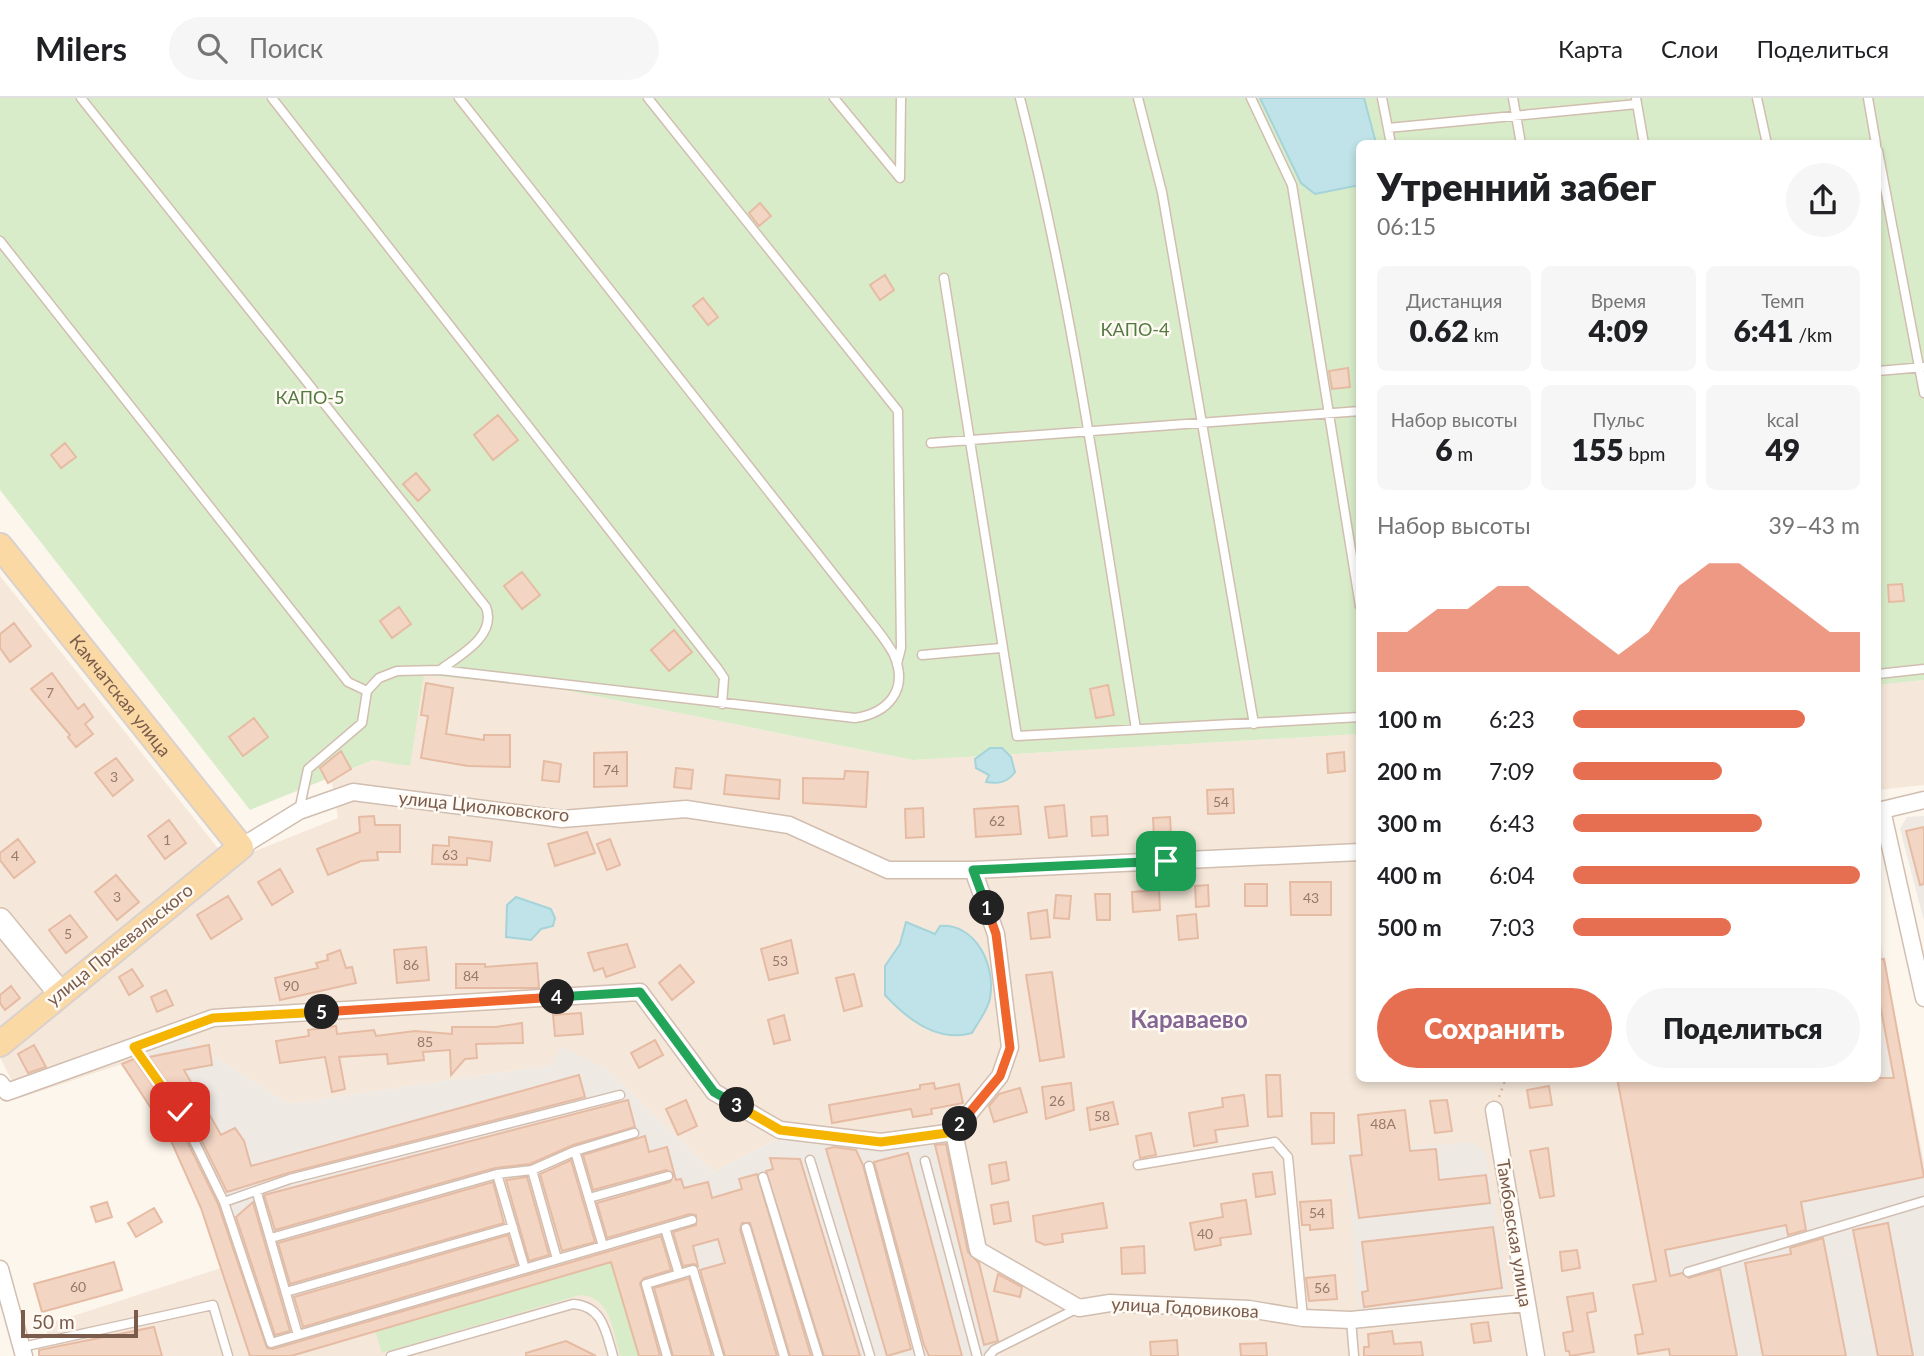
<!DOCTYPE html>
<html lang="ru">
<meta charset="utf-8">
<style>
:root{--surface:#fff;--page:#f6f6f6;--text:#202124;--muted:#757577;--line:#e0e0e0;--accent:#e76f51}
body{margin:0;font-family:Lato,sans-serif;background:var(--page);color:var(--text);height:100vh;display:flex;flex-direction:column;font-size:26px;white-space:nowrap}
*{box-sizing:border-box;margin:0}
p{font-size:23px;color:var(--muted)}
.icon{flex:none;width:38px;height:38px;fill:none;stroke:currentColor;stroke-width:2;stroke-linecap:round;stroke-linejoin:round}
.map{position:relative;flex:1;overflow:hidden}
.side{position:absolute;left:1356px;top:42px;width:525px;height:942px;display:flex;flex-direction:column;background:var(--surface);border-radius:10px;box-shadow:0 4px 10px #0003}
.side>*{flex:none}
.scale{position:absolute;left:21px;bottom:18px;width:117px;box-sizing:border-box;padding-left:7px;border:4px solid #7a5c4d;border-top:0;font-size:19px;line-height:24px;white-space:nowrap;color:#7a5c4d;-webkit-text-stroke:5px #fffaf3;paint-order:stroke}
.pin{position:absolute;display:grid;place-items:center;width:60px;height:60px;color:#fff;margin:-30px;border-radius:14px;box-shadow:0 4px 10px #0006}
.km{position:absolute;width:35px;height:35px;margin:-18px;border-radius:50%;background:#222;color:#fff;font-size:19px;line-height:35px;text-align:center}
.round{display:grid;place-items:center;flex:none;width:74px;height:74px;border-radius:37px;background:var(--page)}
.headline{display:flex;align-items:center;justify-content:space-between;height:119px;padding:0 21px}
h1{font-size:38px;font-weight:800;line-height:52px}
.metrics{display:grid;grid-template-columns:repeat(3,1fr);gap:10px;height:119px;padding:7px 21px}
.metrics div{display:grid;align-content:center;border-radius:10px;background:var(--page);text-align:center}
.metrics b{font-size:30px;font-weight:800}
.metrics small{font-size:19px;font-weight:400}
.metrics p{font-size:19px}
.chart{height:196px;padding:14px 21px}
.chart p{display:flex;justify-content:space-between}
.chart svg{width:100%;height:126px;margin-top:7px;fill:var(--accent);opacity:.7}
.button{display:flex;gap:14px;margin-top:auto;padding:14px 21px}
.button a{flex:1;height:80px;border-radius:42px;background:var(--accent);color:#fff;font-size:28px;font-weight:800;line-height:80px;text-align:center}
.button a+a{background:var(--page);color:var(--text)}
ul{padding:0 21px;list-style:none;font-size:23px}
li{display:grid;grid-template-columns:112px 84px 1fr;align-items:center;height:52px}
li i{height:18px;border-radius:9px;background:var(--accent)}
header{display:flex;align-items:center;gap:42px;box-sizing:border-box;height:98px;padding:0 35px;background:var(--surface);border-bottom:2px solid var(--line)}
header strong{font-size:33px}
nav{display:flex;gap:38px;margin-inline-start:auto;font-size:24px}
.search{width:490px;height:63px;background:var(--page);display:flex;align-items:center;gap:18px;box-sizing:border-box;padding:0 24px;border-radius:38px;color:var(--muted);font-size:26px}
.map>svg:first-child{display:block}
.residential{fill:#f5e8da}
.industrial{fill:#efe9e4}
.green{fill:#d8ecc9}
.water{fill:#bfe3e8;stroke:#a5d3da;stroke-width:2}
.building{fill:#f3d5c3;stroke:#e6bba3;stroke-width:2}
.lines{fill:none;stroke-linecap:round;stroke-linejoin:round}
.lane-casing{stroke:#d1beb0;stroke-width:11}
.street-casing{stroke:#d1beb0;stroke-width:19}
.secondary-casing{stroke:#d6c0b0;stroke-width:26}
.primary-casing{stroke:#dad1cd;stroke-width:28}
.path{stroke:#d9b8a5;stroke-width:2.5;stroke-dasharray:2 5;stroke-linecap:butt}
.lane{stroke:#fff;stroke-width:8}
.street{stroke:#fff;stroke-width:16}
.secondary{stroke:#fff;stroke-width:23}
.primary{stroke:#fbd9a5;stroke-width:24}
.split-1-casing{stroke:#fff;stroke-width:14}
.split-2-casing{stroke:#fff;stroke-width:14}
.split-3-casing{stroke:#fff;stroke-width:14}
.split-4-casing{stroke:#fff;stroke-width:14}
.split-5-casing{stroke:#fff;stroke-width:14}
.split-6-casing{stroke:#fff;stroke-width:14}
.split-1{stroke:#22a559;stroke-width:9}
.split-2{stroke:#f0652b;stroke-width:9}
.split-3{stroke:#f5b400;stroke-width:9}
.split-4{stroke:#22a559;stroke-width:9}
.split-5{stroke:#f0652b;stroke-width:9}
.split-6{stroke:#f5b400;stroke-width:9}
.labels{text-anchor:middle;stroke-width:5;stroke-linejoin:round;paint-order:stroke}
.number-label{font-size:14px;fill:#987a6a}
.park-label{font-size:18px;fill:#537a41;stroke:#fffaf3}
.street-label{font-size:18px;fill:#7a5c4d;stroke:#fffaf3}
.district-label{font-size:24px;font-weight:bold;fill:#846695;stroke:#fffaf3}
</style>
<header>
<strong>Milers</strong>
<div class="search"><svg class="icon" aria-label="search" viewBox="0 0 24 24"><circle cx="10" cy="10" r="6"/><path d="M15 15l6 6"/></svg>Поиск</div>
<nav><a>Карта</a><a>Слои</a><a>Поделиться</a></nav>
</header>
<div class="map">
<svg width="1924" height="1258" viewBox="0 0 1924 1258">
<rect width="100%" height="100%" fill="#fdf6ec"/>
<path class="residential" d="M0,478L221,754L0,930Z
M424,577L555,590L913,662L1360,636V980H1617L1670,1258H983L999,1244L883,1050L778,1041L713,1074L604,969L551,967L289,1006L184,940L122,966L20,1000L0,959L243,758L338,720L331,680L373,662Z
M1924,582V687L1878,692V587Z
M611,1164L639,1258H291Z
M221,1170L251,1258H53L45,1227Z"/>
<path class="industrial" d="M1924,718V823L1900,731L1907,719Z
M1878,831L1924,1065V1258H1670L1617,980H1878Z
M184,940L289,1006L551,967L561,949L604,969L713,1074L778,1041L883,1050L947,1037L1000,1244L983,1258H639L611,1164L291,1258H251L201,1111L168,1036L122,966Z
M1476,1044L1477,1051H1485L1508,1194L1359,1214L1346,1053Z"/>
<path class="green" d="M0,0H1924V582L1878,587V46H1360V636L913,662L555,590L424,577L410,668L373,662L250,712L0,392Z
M611,1164L639,1258H620C613,1234 611,1198 580,1197L382,1255L375,1233Z"/>
<path class="water" d="M1260,0H1364L1376,45L1360,46V87L1315,96L1301,85Z
M990,650H1002L1011,659L1015,674C1007,685 998,686 986,684L989,677L976,670L975,661Z
M516,799L551,811L555,820L553,828L541,831L531,842L506,839L507,807Z
M906,824L935,836L940,828C976,825 996,868 990,900C988,912 978,924 972,935C938,945 907,921 885,897V868L900,846Z"/>
<path class="building" d="M760,105L771,118L759,128L749,115Z
M885,177L894,192L880,202L870,187Z
M703,200L718,219L708,227L693,208Z
M1348,270L1350,289L1332,291L1329,273Z
M498,317L518,342L493,362L474,337Z
M65,345L76,359L61,370L51,357Z
M416,375L430,392L418,403L403,386Z
M522,474L540,497L522,511L504,488Z
M1902,486L1904,503L1889,504L1888,487Z
M399,509L411,526L392,540L380,523Z
M14,525L31,548L10,564L0,550V536Z
M674,532L692,554L669,573L651,552Z
M52,575L78,611L84,606L93,619L85,626L93,636L76,649L68,639L70,637L31,591Z
M426,585L453,590L446,636L484,642V637H510V669L468,668L421,660L428,618L421,617Z
M1108,587L1114,617L1096,620L1090,591Z
M254,620L268,639L243,658L229,639Z
M341,653L351,671L328,685L320,670Z
M627,654V688L594,689V655Z
M1344,654L1345,673L1328,675L1327,656Z
M116,660L133,682L113,698L95,675Z
M544,663L561,666L559,684L542,682Z
M676,670L693,672L691,691L674,689Z
M845,673L868,674L866,709L803,705V680L844,681Z
M726,677L780,682L779,701L724,696Z
M1233,691L1234,715L1208,716L1207,692Z
M1064,707L1067,738L1049,740L1045,709Z
M1018,708L1021,736L976,739L974,711Z
M923,710L924,739L906,740L905,711Z
M374,718L375,727H400V754H377L378,762L361,763L328,777L317,751L360,734L359,719Z
M1107,718L1108,737L1092,738L1091,719Z
M1170,719L1171,738L1154,739L1153,720Z
M169,722L186,745L165,761L148,738Z
M1924,729V786L1920,787L1906,733Z
M587,734L595,755L555,768L548,746Z
M449,739L492,744L490,763L467,760V767L432,766L433,747L449,748Z
M18,741L35,764L14,780L0,762V755Z
M610,741L620,767L607,772L597,746Z
M280,771L293,794L272,807L258,784Z
M116,777L139,804L117,822L95,794Z
M1290,784H1331V817H1291Z
M1245,786H1267V808H1245Z
M1208,787L1209,808L1196,809L1195,788Z
M1159,792L1160,812L1133,814L1132,794Z
M1095,796H1110V822H1097Z
M1056,797L1071,798L1069,821L1054,820Z
M228,798L242,821L211,841L197,817Z
M1047,812L1050,839L1031,841L1028,815Z
M1196,816L1198,840L1179,842L1177,818Z
M70,817L87,839L66,855L49,832Z
M791,842L798,875L769,882L761,851Z
M627,846L635,869L606,879L603,870L594,873L588,855Z
M426,849L429,882L397,885L394,852Z
M340,852L346,870L352,869L356,885L280,902L275,880L318,870L316,865L328,862L327,857Z
M1884,861L1924,1079L1801,1104L1806,1132L1788,1137L1786,1127L1665,1152L1670,1178L1682,1175L1689,1180L1720,1171L1737,1258H1670L1669,1251L1638,1256L1635,1237L1643,1236L1633,1187L1656,1183L1617,980H1894L1878,896V862Z
M537,865L539,890H456V866H485V869Z
M680,867L694,884L672,902L659,885Z
M132,871L143,888L129,897L119,879Z
M1052,874L1064,959L1040,963L1026,877Z
M854,876L862,908L844,913L836,880Z
M11,888L20,900L5,912L0,905V897Z
M166,892L173,907L157,914L151,899Z
M581,915L583,936L555,938L553,917Z
M784,917L790,942L774,946L768,922Z
M522,925L523,945L476,946L477,960L465,961L451,977L450,952L423,954L424,962L388,966L387,956L339,959L345,991L332,994L325,959L280,965L276,943L309,938L308,932L336,928L337,936L374,932L376,938L415,933L452,936V929H496Z
M655,942L663,957L639,970L631,955Z
M34,947L46,969L28,975L18,956Z
M209,947L212,967L184,972L221,1037L235,1030L244,1043L251,1068L579,977L585,999L288,1075L227,1094L186,1011L149,959Z
M134,961L174,1017L218,1106L267,1250L273,1251L661,1138L671,1172L644,1180L640,1185L660,1258H639L611,1164L291,1258H250L201,1110L168,1036L122,966Z
M1266,977H1280L1282,1018L1268,1019Z
M934,985L935,991L959,986L963,1005L931,1011L932,1016L913,1019L911,1011L832,1025L829,1007L920,991V987Z
M1071,985L1074,1012L1046,1021L1042,989Z
M1549,988L1552,1007L1530,1010L1527,992Z
M1020,990L1027,1014L994,1024L989,1008L999,996Z
M1244,997L1248,1028L1215,1032L1217,1044L1194,1048L1189,1015L1223,1009L1222,1000Z
M628,1002L635,1029L573,1047L530,1066L495,1070L275,1132L264,1097Z
M686,1002L697,1028L678,1037L666,1011Z
M1447,1002L1452,1033L1435,1035L1430,1003Z
M1113,1004L1118,1026L1090,1032L1087,1010Z
M1405,1012L1410,1053L1436,1051L1439,1082L1486,1077L1490,1105L1359,1120L1350,1058L1362,1057L1358,1017Z
M1311,1015H1334V1045L1312,1046Z
M1151,1035L1156,1057L1140,1060L1136,1038Z
M645,1038L649,1054L667,1049L676,1082L681,1081L684,1090L708,1084L712,1100L742,1091L739,1081L757,1076L811,1258H790L750,1125H742L740,1132L777,1258H725L700,1172L725,1165L718,1141L693,1148L698,1168L694,1166L683,1168L673,1134L696,1127V1117L690,1116L607,1140L597,1105L670,1084L674,1076L666,1072L593,1092L583,1057Z
M946,1046L968,1154L979,1165L998,1243L984,1247L935,1047Z
M834,1049L856,1052L863,1067L911,1251L887,1258L826,1051Z
M1548,1050L1554,1098L1540,1100L1530,1053Z
M908,1055L962,1258H929L924,1247L874,1064Z
M770,1060L800,1061L860,1258H824L766,1073L773,1071Z
M571,1062L595,1144L562,1153L540,1076Z
M1006,1064L1009,1082L992,1086L989,1067Z
M1272,1074L1275,1096L1256,1099L1253,1076Z
M527,1079L549,1157L529,1163L506,1082Z
M493,1084L504,1125L290,1186L278,1145Z
M1246,1102L1251,1136L1220,1140L1221,1147L1195,1152L1190,1125L1223,1119L1221,1106Z
M1331,1102L1333,1130L1310,1132V1127H1302L1300,1104Z
M107,1104L112,1119L96,1124L91,1109Z
M253,1104L290,1233L275,1237L236,1119Z
M1008,1104L1011,1123L994,1126L991,1107Z
M1103,1105L1107,1130L1062,1136L1063,1144L1045,1147L1036,1143L1033,1118Z
M154,1110L162,1124L136,1139L128,1125Z
M1888,1125L1913,1258H1878L1853,1132Z
M1493,1129L1502,1190L1364,1209L1362,1194L1368,1193L1362,1144Z
M508,1137L517,1166L303,1229L294,1199Z
M1823,1140L1846,1258H1763L1745,1165L1791,1156L1790,1150Z
M1144,1148L1145,1175L1122,1176L1121,1150Z
M1577,1152L1580,1170L1562,1173L1560,1154Z
M114,1164L122,1192L42,1214L34,1186Z
M998,1176L1022,1189L1020,1199L994,1193Z
M1335,1177L1337,1201L1309,1203L1306,1180Z
M689,1180L712,1258H673L654,1190Z
M1593,1195L1596,1213L1587,1215L1594,1254L1570,1258L1569,1253H1566L1563,1235L1573,1233L1567,1199Z
M1488,1224L1491,1243L1474,1245L1471,1226Z
M154,1229L162,1258H39V1252Z
M1392,1233L1394,1246L1421,1244L1423,1258H1364V1249H1369L1368,1236Z
M1177,1242L1178,1258H1151L1150,1244Z
M566,1243L596,1258H526V1255Z
M1266,1245L1267,1258H1241L1240,1246Z"/>
<g class="lines">
<g class="lane-casing">
<path id="lane" d="M81,0L486,509C497,538 460,557 440,572
M272,0L718,571L724,580L722,606
M648,0L898,313L901,550L897,566
M834,0L900,80L901,0
M1020,0C1073,207 1102,420 1136,631
M1138,0L1162,94L1254,626
M1251,0L1292,87L1360,508
M1382,0L1391,46
M1513,0L1521,46
M1636,0L1644,46
M1757,0L1767,46
M1868,0L1876,46
M1388,30L1637,6
M1878,53L1924,295
M0,143L348,584L367,593
M944,180L1017,638L1360,619
M1878,273L1924,269
M931,345L1360,313
M922,557L1001,550
M1878,576L1924,571
M299,713L308,671L362,625L367,593L379,580L397,573L440,572L855,620C888,615 909,592 894,557C886,541 872,526 861,511L459,0
M134,949L180,1014L224,1104L271,1245L692,1122
M575,1053L603,1148
M810,1062L870,1258
M925,1063L977,1258
M1138,1067L1275,1044L1288,1059L1303,1220
M869,1068L920,1258
M532,1072L557,1161
M497,1076L525,1171
M763,1079L818,1258
M257,1095L298,1237
M589,1100L668,1078
M224,1104L290,1081L620,997
M665,1130L679,1176
M746,1130L784,1258
M271,1140L497,1076L532,1072L575,1053L634,1035
M1688,1174L1924,1103
M286,1194L513,1129
M1351,1222L1354,1258
M22,1249L213,1207L228,1258
M391,1258L573,1206C603,1208 606,1234 613,1258
M667,1258L646,1186L693,1172L719,1258
M989,1258L994,1252L1078,1210"/>
</g>
<g class="street-casing">
<path id="street" d="M1882,712L1924,900
M1878,713L1924,702
M241,749L299,713L353,694L562,721L686,711L789,727L888,772H973L1360,754
M0,985L7,994L213,920L640,894L714,994L780,1032L881,1044L954,1034L978,1152L1079,1210L1110,1205L1249,1211L1303,1220L1351,1222L1525,1205
M1494,1012L1536,1258
M954,1034L1000,978L1010,949L996,836L973,772
M0,1171L24,1258"/>
</g>
<g class="secondary-casing">
<path id="secondary" d="M0,822L60,895"/>
</g>
<g class="primary-casing">
<g id="primary">
<path id="s1" d="M0,448L241,749L0,946"/>
</g>
</g>
<path class="path" d="M1499,999L1506,980"/>
<use href="#lane" class="lane"/>
<use href="#street" class="street"/>
<use href="#secondary" class="secondary"/>
<use href="#primary" class="primary"/>
</g>
<g class="lines">
<g class="split-1-casing">
<path id="split-1" d="M987,810L973,772L1166,763"/>
</g>
<g class="split-2-casing">
<path id="split-2" d="M960,1026L1000,978L1010,950L996,836L987,810"/>
</g>
<g class="split-3-casing">
<path id="split-3" d="M737,1007L780,1032L881,1044L954,1034L960,1026"/>
</g>
<g class="split-4-casing">
<path id="split-4" d="M557,899L640,894L714,994L737,1007"/>
</g>
<g class="split-5-casing">
<path id="split-5" d="M322,914L557,899"/>
</g>
<g class="split-6-casing">
<path id="split-6" d="M180,1014L134,949L213,920L322,914"/>
</g>
<use href="#split-1" class="split-1"/>
<use href="#split-2" class="split-2"/>
<use href="#split-3" class="split-3"/>
<use href="#split-4" class="split-4"/>
<use href="#split-5" class="split-5"/>
<use href="#split-6" class="split-6"/>
</g>
<g class="labels">
<g class="number-label">
<text x="50" y="600">7</text>
<text x="611" y="677">74</text>
<text x="114" y="684">3</text>
<text x="1221" y="709">54</text>
<text x="997" y="728">62</text>
<text x="167" y="747">1</text>
<text x="450" y="762">63</text>
<text x="15" y="763">4</text>
<text x="117" y="804">3</text>
<text x="1311" y="805">43</text>
<text x="68" y="841">5</text>
<text x="780" y="868">53</text>
<text x="411" y="872">86</text>
<text x="471" y="883">84</text>
<text x="291" y="893">90</text>
<text x="425" y="949">85</text>
<text x="1057" y="1008">26</text>
<text x="1102" y="1023">58</text>
<text x="1383" y="1031">48А</text>
<text x="1317" y="1120">54</text>
<text x="1205" y="1141">40</text>
<text x="78" y="1194">60</text>
<text x="1322" y="1195">56</text>
</g>
<g class="park-label">
<text x="1135" y="238">КАПО-4</text>
<text x="310" y="306">КАПО-5</text>
</g>
<g class="street-label">
<text dy="6" stroke="none"><textPath href="#s1" startOffset="192">Камчатская улица</textPath></text>
<text transform="translate(484 709) rotate(6)" y="6">улица Циолковского</text>
<text transform="translate(120 847) rotate(-39)" y="6">улица Пржевальского</text>
<text transform="translate(1514 1135) rotate(81)" y="6">Тамбовская улица</text>
<text transform="translate(1185 1210) rotate(3)" y="6">улица Годовикова</text>
</g>
<g class="district-label">
<text x="1189" y="930">Караваево</text>
</g>
</g>
</svg>
<div class="scale">50 m</div>
<div class="pin" style="left:1166px;top:763px;background:#1e9e55"><svg class="icon" aria-label="arrive" viewBox="0 0 24 24"><path d="M6 21V4h12l-3 4 3 4H6"/></svg></div>
<div class="pin" style="left:180px;top:1014px;background:#d93025"><svg class="icon" aria-label="check" viewBox="0 0 24 24"><path d="M5 12l5 5 9-10"/></svg></div>
<b class="km" style="left:987px;top:810px">1</b>
<b class="km" style="left:960px;top:1026px">2</b>
<b class="km" style="left:737px;top:1007px">3</b>
<b class="km" style="left:557px;top:899px">4</b>
<b class="km" style="left:322px;top:914px">5</b>
<section class="side">
<div class="headline"><div><h1>Утренний забег</h1><p>06:15</p></div><a class="round"><svg class="icon" aria-label="share" viewBox="0 0 24 24"><path d="M12 15V3M7 8l5-5 5 5M5 13v7h14v-7"/></svg></a></div>
<div class="metrics">
<div><p>Дистанция</p><b>0.62<small> km</small></b></div>
<div><p>Время</p><b>4:09</b></div>
<div><p>Темп</p><b>6:41<small> /km</small></b></div>
</div>
<div class="metrics">
<div><p>Набор высоты</p><b>6<small> m</small></b></div>
<div><p>Пульс</p><b>155<small> bpm</small></b></div>
<div><p>kcal</p><b>49</b></div>
</div>
<div class="chart"><p><span>Набор высоты</span>39–43 m</p>
<svg viewBox="0 0 160 44" preserveAspectRatio="none"><path d="M0 44V30L10 30L20 22L30 22L40 14L50 14L60 22L70 30L80 38L90 30L100 14L110 6L120 6L130 14L140 22L150 30L160 30V44z"/></svg>
</div>
<ul>
<li><b>100 m</b>6:23<i style="width:81%"></i></li>
<li><b>200 m</b>7:09<i style="width:52%"></i></li>
<li><b>300 m</b>6:43<i style="width:66%"></i></li>
<li><b>400 m</b>6:04<i style="width:100%"></i></li>
<li><b>500 m</b>7:03<i style="width:55%"></i></li>
</ul>
<div class="button"><a>Сохранить</a><a>Поделиться</a></div>
</section>
</div>
